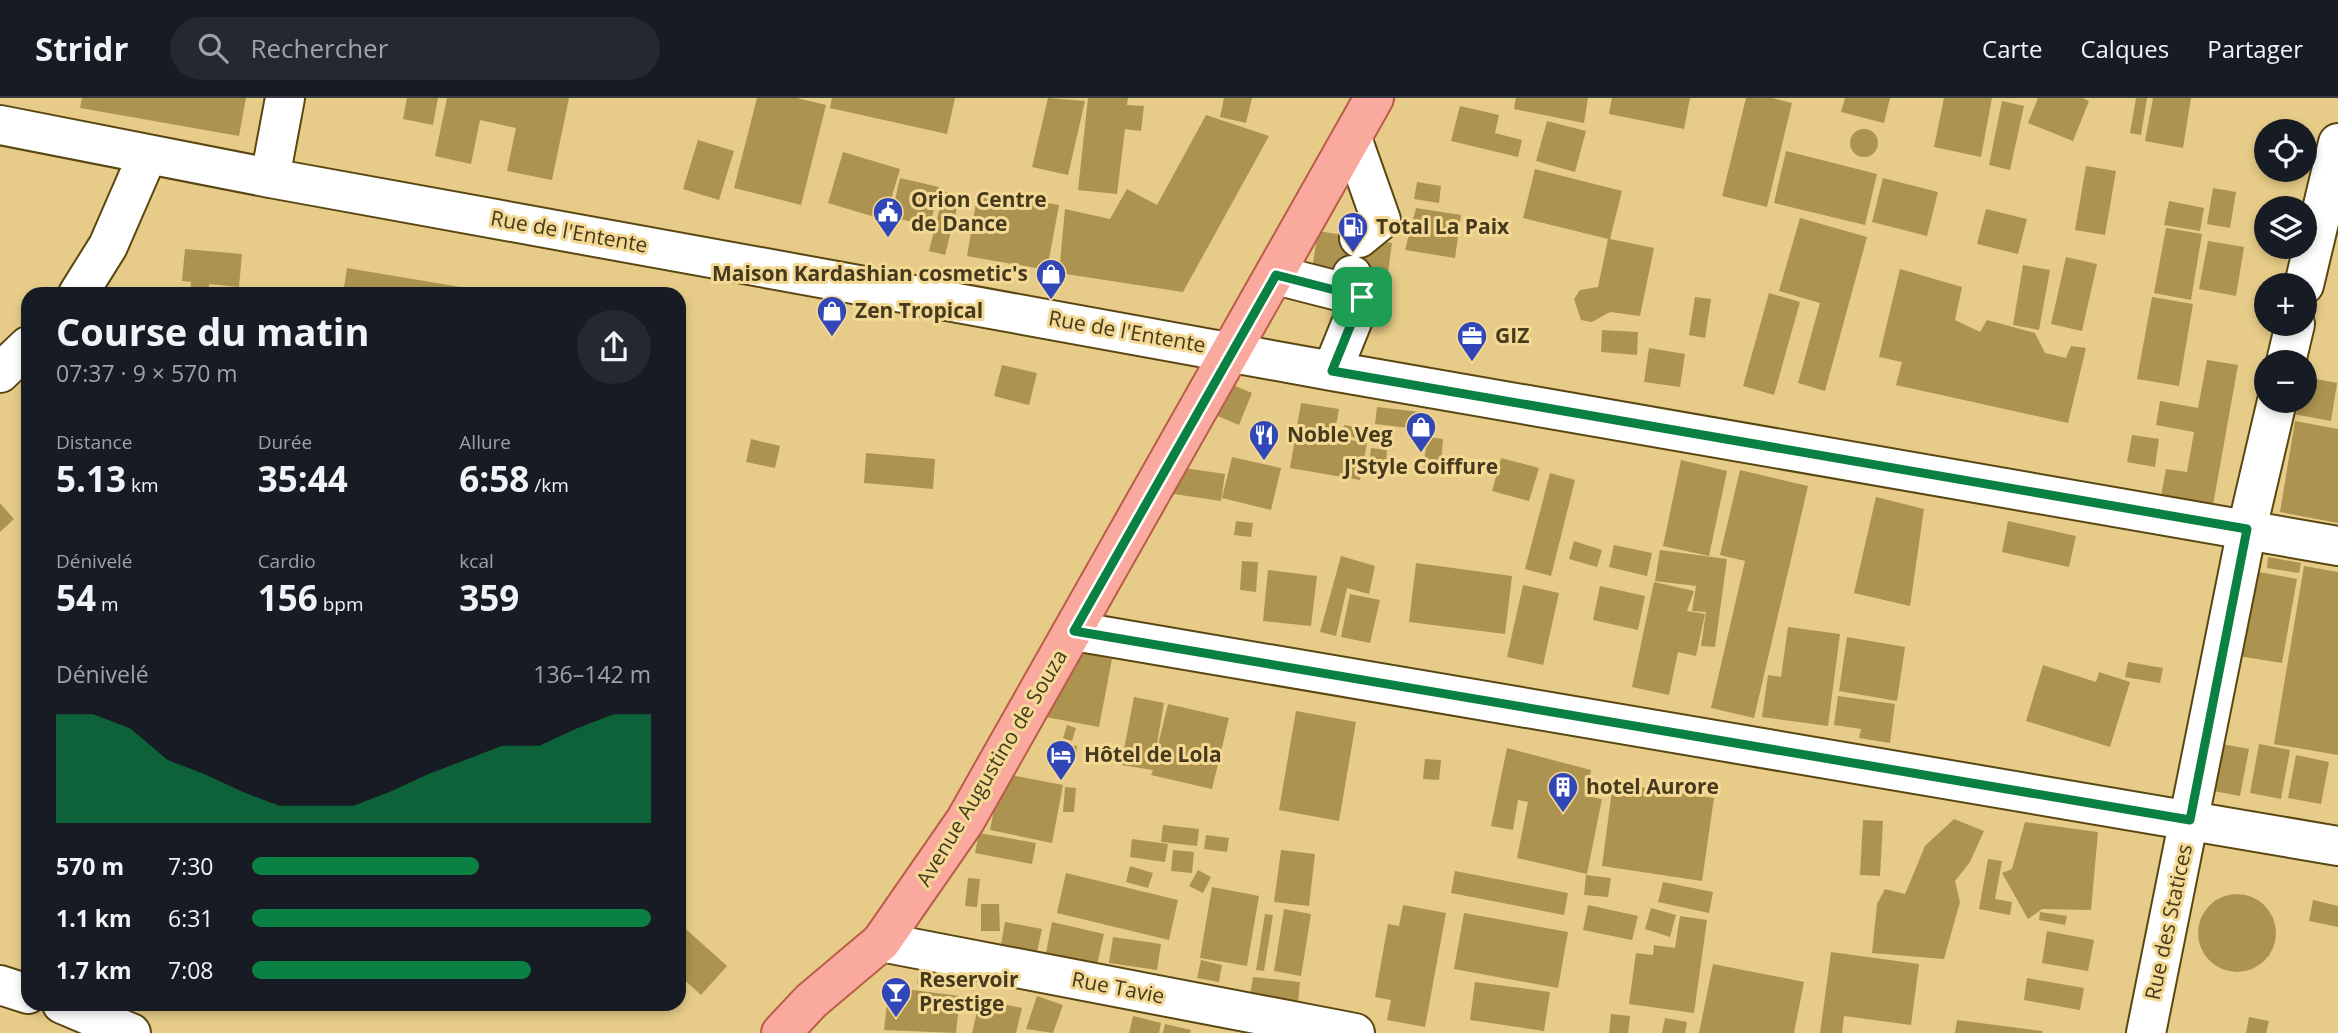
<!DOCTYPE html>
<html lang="fr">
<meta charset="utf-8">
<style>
:root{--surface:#171b24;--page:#242831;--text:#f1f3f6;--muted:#9ea1a6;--line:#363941;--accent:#0b8043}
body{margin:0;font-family:"Open Sans",sans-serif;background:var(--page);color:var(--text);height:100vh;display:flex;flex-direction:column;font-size:26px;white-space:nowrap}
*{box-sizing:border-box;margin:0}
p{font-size:23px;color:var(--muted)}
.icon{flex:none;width:38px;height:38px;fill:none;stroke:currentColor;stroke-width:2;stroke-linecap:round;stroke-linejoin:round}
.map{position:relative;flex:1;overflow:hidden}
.panel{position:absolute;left:21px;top:189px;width:665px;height:724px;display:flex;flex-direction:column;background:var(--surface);border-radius:21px;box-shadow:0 4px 10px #0003}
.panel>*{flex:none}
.fabs{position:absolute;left:2254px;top:21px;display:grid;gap:14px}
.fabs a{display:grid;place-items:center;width:63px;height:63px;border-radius:50%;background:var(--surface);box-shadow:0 4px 10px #0003;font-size:35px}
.pin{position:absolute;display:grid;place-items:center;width:60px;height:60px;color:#fff;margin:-30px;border-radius:14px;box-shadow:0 4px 10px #0006}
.round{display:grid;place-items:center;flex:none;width:74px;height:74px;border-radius:37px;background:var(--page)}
.summary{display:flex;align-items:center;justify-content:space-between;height:119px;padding:0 35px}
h1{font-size:38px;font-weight:700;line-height:52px}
.figures{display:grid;grid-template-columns:repeat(3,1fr);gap:10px;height:119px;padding:7px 35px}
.figures div{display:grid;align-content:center}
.figures b{font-size:35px;font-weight:700}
.figures small{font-size:19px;font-weight:400}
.figures p{font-size:19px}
.chart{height:196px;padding:14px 35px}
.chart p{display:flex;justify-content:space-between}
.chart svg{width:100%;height:126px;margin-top:7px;fill:var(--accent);opacity:.7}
ul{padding:0 35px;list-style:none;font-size:23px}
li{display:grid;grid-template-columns:112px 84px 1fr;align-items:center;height:52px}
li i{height:18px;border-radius:9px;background:var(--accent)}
header{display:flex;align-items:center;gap:42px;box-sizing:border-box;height:98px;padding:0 35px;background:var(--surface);border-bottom:2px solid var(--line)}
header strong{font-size:33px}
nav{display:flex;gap:38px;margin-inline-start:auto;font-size:24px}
.search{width:490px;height:63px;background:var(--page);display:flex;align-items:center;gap:18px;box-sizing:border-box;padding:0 24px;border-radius:38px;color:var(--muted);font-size:26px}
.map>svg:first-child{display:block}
.building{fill:#ac9350}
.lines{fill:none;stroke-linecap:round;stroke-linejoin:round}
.minor-casing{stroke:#594712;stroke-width:42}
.major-casing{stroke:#b95d48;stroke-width:42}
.minor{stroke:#fff;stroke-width:38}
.major{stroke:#faa99f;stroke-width:38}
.route-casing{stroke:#fff;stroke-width:14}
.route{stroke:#0b8043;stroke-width:9}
.labels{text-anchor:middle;stroke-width:6;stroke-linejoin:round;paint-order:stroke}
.poi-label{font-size:21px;font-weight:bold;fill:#453a1e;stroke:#f4d995;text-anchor:start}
.street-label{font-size:21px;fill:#453a1e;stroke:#f4d995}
</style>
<header>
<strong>Stridr</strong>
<div class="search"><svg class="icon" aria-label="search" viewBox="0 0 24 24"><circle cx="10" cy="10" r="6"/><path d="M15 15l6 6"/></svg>Rechercher</div>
<nav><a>Carte</a><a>Calques</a><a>Partager</a></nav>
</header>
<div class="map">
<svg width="2338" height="935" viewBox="0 0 2338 935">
<rect width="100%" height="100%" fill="#e6cc88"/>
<path class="building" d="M82,0H246L239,38L80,10Z
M407,0H438L433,27L403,21Z
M447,0H569L552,82L507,73L516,30L480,22L471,66L435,58Z
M757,0H797L826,7L801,107L734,90Z
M832,0H955L947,36L830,10Z
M1048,0L1085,3L1068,77L1032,69Z
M1088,0H1128L1127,7L1144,8L1141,33L1125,31L1117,96L1078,92Z
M1224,0H1252L1246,25L1220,19Z
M1516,0H1588L1584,25L1514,11Z
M1612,0H1690L1684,31L1609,16Z
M1746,0H1772L1792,5L1767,109L1722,98Z
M1845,0H1890L1884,25L1841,14Z
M1944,0H1992L1981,59L1934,49Z
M2038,0H2082L2089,3L2073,43L2028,25Z
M2136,0H2147L2141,37L2130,35Z
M2153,0H2191L2183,50L2145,43Z
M2002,3L2024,8L2010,72L1989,67Z
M1460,8L1499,17L1495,35L1522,42L1518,59L1451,43Z
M1206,17L1269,38L1183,194L1059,175L1065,111L1110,121L1127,91L1157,107Z
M1547,23L1586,33L1575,74L1536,63Z
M1850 45a14 14 0 1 1 28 0a14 14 0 1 1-28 0Z
M698,42L734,53L719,102L683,91Z
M1786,53L1877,76L1865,127L1774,105Z
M843,54L900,71L885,122L828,105Z
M2086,68L2116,73L2105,137L2075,132Z
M1535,71L1622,93L1610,141L1654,150L1640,218L1610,214L1592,224L1581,222L1574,201L1580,192L1598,189L1608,141L1523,120Z
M900,80L939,89L930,128L891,119Z
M1883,80L1938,94L1927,138L1872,124Z
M1417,84L1441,88L1439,105L1414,101Z
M2213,90L2236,94L2230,130L2207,126Z
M944,93L960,98L945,157L929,153Z
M978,93L1059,107L1047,172L967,158Z
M2169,103L2204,110L2200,133L2164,127Z
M1416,110L1461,117L1455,160L1405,152Z
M1986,111L2027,121L2018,156L1977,146Z
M1800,120L1867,139L1825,293L1798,285L1820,205L1779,193Z
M2166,130L2202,136L2191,202L2154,195Z
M1318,133L1392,145L1387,182L1312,171Z
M2208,143L2244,149L2236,198L2199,191Z
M185,151L242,156L239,189L209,186L208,196H190L191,184L182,183Z
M2066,159L2097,166L2082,233L2051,226Z
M2023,167L2050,172L2039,232L2013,227Z
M347,170L496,195V196H343Z
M1900,171L1962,189L1955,222L1980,234L1987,222L2035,235L2045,255L2066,260L2071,248L2086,250L2068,325L1896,287L1902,264L1879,259Z
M1769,195L1800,204L1774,297L1743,288Z
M1695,199L1711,201L1705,240L1689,237Z
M2152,199L2193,206L2179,288L2137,281Z
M1602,232L1638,234L1637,257L1601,254Z
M1649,250L1685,256L1680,289L1644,284Z
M2207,262L2238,267L2213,407L2161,398L2166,371L2187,374L2194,334L2156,327L2160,303L2198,310Z
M1002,267L1037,275L1029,307L994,298Z
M2305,279L2337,285L2331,323L2293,316L2295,303H2305Z
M1219,281L1252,295L1239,327L1206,313Z
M1301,305L1339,311L1334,339L1367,345L1360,382L1290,370Z
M1377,309L1429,315L1427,332L1375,326Z
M2295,323L2338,331V425L2280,414Z
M1344,327L1364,331L1362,341L1342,337Z
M2132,337L2159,341L2155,369L2127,364Z
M1427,339L1443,341L1440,377L1423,375Z
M751,341L780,348L775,370L746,364Z
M1371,350L1387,352L1385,379L1368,377Z
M866,355L935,361L933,391L864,385Z
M1232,359L1281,370L1271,412L1222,400Z
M1501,360L1539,370L1529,403L1492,393Z
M1681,362L1727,373L1709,458L1663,448Z
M1171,368L1225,376L1221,403L1167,395Z
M1740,372L1808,388L1754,620L1711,610L1745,463L1720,457Z
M1550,375L1575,382L1551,478L1525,471Z
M1876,399L1924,411L1910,508L1854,495Z
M0,405L14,421L0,434Z
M1236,423L1253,425L1251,439L1234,437Z
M2008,423L2076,438L2069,469L2002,454Z
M1574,443L1602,452L1597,469L1569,461Z
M1614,447L1652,455L1647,478L1609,469Z
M1660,452L1727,461L1715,549L1701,548L1706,514L1692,513L1696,488L1655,483Z
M1341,458L1375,468L1369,496L1347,490L1336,538L1320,534Z
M2268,459L2301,465L2299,475L2267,470Z
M1242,463L1258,464L1256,494L1240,492Z
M1416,465L1512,478L1505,536L1409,524Z
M2304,468L2338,474V657L2274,646Z
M1268,472L1317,478L1311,528L1263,523Z
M2253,473L2297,481L2282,565L2238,558Z
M1654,484L1694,493L1687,513L1705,516L1696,558L1678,554L1669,597L1632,589Z
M1523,487L1559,495L1543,567L1507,559Z
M1600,488L1645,498L1638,532L1593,522Z
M1350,496L1380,502L1370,545L1341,539Z
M1788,529L1840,536L1828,628L1762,619L1768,577L1781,579Z
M1847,539L1905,549L1897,603L1839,593Z
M1075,553L1112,561L1099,629L1035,617Z
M2128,564L2163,570L2160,585L2125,579Z
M2043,567L2096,584L2099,574L2130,584L2110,649L2026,623Z
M1838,598L1895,606L1890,645L1859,640L1861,631L1834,627Z
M1134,599L1164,605L1154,663L1168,606L1229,620L1212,691L1151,677L1153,672L1121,667Z
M1296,613L1356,624L1339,723L1279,712Z
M1067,627L1076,630L1072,643L1063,640Z
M2217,645L2249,651L2240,698L2208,692Z
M2259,646L2290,652L2281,701L2250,695Z
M1067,647L1077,648L1076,660L1065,659Z
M1507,650L1591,672L1586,698L1602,701L1587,776L1517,760L1528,704L1518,702L1513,732L1491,728Z
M2296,657L2329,664L2321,706L2288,700Z
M1425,661L1441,662L1439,682L1423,681Z
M1001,675L1063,687L1052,745L990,732Z
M1613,685L1714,700L1702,783L1602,768Z
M1065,689L1076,690L1074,714H1063Z
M1954,721L1984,733L1970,764L1955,783L1960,804L1944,861L1872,855L1877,806L1885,791L1905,796L1925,748Z
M1863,722L1883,723L1880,778L1860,777Z
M2025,724L2098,734L2091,812L2042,811L2028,821L2002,775L2012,771Z
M1163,727L1199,731L1197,748L1161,744Z
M979,735L1036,745L1032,766L975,755Z
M1206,737L1229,740L1227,754L1204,751Z
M1132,741L1168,746L1165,764L1130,759Z
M1173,752L1194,754L1192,775L1171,773Z
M1281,752L1315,756L1309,808L1274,804Z
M1988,761L2002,763L1995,801L2012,804L2010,817L1979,811Z
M1130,768L1153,775L1148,790L1126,784Z
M1198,772L1211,779L1203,795L1189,788Z
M1455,773L1568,795L1564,817L1451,795Z
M1066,775L1178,802L1169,842L1057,815Z
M1586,777L1611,780L1608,799L1584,797Z
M968,780L980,781L977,809L965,808Z
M1663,784L1713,794L1709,815L1658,804Z
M1212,789L1259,798L1247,868L1200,860Z
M2198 835a39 39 0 1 1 78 0a39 39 0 1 1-78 0Z
M2313,802L2338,808V829L2309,823Z
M981,806H999L1000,833H981Z
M1403,807L1446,815L1425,929L1387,922L1391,902L1375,899L1388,826L1399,828Z
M1588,807L1638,818L1632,842L1583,832Z
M1651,810L1676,817L1670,839L1645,831Z
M1284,811L1311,816L1301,878L1274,873Z
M2040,814L2067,818L2065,827L2039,822Z
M1464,815L1568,834L1558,890L1454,871Z
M1265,816L1273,817L1264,873L1256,872Z
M1680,818L1707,822L1694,915L1629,906L1636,855L1653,857L1654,847L1675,850Z
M1005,824L1042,831L1036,859L1000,852Z
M1052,824L1104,836L1097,867L1046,855Z
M679,825L727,868L701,897L679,877Z
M2047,833L2094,842L2088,873L2042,865Z
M1113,839L1161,846L1157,872L1109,865Z
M1831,854L1919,866L1911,927L1844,918L1842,935H1820Z
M1201,862L1222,867L1219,884L1197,880Z
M1713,866L1804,884L1794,935H1699Z
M919,872L954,877L952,891L917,885Z
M1253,879L1300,884L1298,905L1250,899Z
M2027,880L2084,890L2080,912L2024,902Z
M1475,884L1550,894L1544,933L1470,922Z
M889,889L960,898L956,935L884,932Z
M1037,898L1063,907L1053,935L1026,931Z
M980,901L1022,910L1016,935H972Z
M1611,916L1630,918L1628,935H1609Z
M1133,918L1161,925L1159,935H1129Z
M2249,919L2269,923L2266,935H2246Z
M1665,920L1687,924L1685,935H1662Z
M1957,922L2042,933V935H1955Z
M1165,926L1191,932L1190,935H1163Z"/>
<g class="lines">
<g class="minor-casing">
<path id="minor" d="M0,27L270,80L1332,273L2338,448
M1352,40L1381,122L1359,140
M270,80L285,0
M1276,177L1362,199
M2304,187L2338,45
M78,196L108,148L148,56
M2286,264L2295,226
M1332,273L1362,199L1352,177
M0,275L28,248
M1074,533L2338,748
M881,844L1355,935
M0,887L28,896
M62,906L131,935
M2146,935L2247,431L2277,303"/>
</g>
<g class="major-casing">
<path id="major" d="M781,935L811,903L881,844L965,723L1374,0"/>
</g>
<use href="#minor" class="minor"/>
<use href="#major" class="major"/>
</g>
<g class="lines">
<g class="route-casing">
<path id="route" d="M1276,177L1362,199L1332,273L2247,431L2190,722L1074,533Z"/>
</g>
<use href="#route" class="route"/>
</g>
<defs>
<g id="civic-pin" transform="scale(1.575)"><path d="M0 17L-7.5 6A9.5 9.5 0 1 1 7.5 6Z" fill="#3147b8" stroke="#f4d995"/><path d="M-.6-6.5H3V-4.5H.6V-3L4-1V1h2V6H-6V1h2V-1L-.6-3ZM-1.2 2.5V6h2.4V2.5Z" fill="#fff"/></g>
<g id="fuel-pin" transform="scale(1.575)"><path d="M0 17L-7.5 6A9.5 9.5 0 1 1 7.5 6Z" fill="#3147b8" stroke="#f4d995"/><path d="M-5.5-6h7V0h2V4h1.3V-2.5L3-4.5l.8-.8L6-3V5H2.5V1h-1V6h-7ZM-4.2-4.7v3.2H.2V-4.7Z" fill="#fff"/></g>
<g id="shop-pin" transform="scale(1.575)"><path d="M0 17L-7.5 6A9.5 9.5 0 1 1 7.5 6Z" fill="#3147b8" stroke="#f4d995"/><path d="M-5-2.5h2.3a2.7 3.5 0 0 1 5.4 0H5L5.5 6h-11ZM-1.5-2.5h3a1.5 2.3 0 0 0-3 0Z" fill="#fff"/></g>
<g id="office-pin" transform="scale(1.575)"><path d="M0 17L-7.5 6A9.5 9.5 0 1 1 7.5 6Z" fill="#3147b8" stroke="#f4d995"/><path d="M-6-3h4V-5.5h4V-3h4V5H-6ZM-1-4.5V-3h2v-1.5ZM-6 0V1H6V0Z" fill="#fff"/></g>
<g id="restaurant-pin" transform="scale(1.575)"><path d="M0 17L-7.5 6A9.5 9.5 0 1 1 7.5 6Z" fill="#3147b8" stroke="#f4d995"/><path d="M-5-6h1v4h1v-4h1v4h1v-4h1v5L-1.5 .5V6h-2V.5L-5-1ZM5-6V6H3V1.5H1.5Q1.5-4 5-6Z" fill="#fff"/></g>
<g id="hotel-pin" transform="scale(1.575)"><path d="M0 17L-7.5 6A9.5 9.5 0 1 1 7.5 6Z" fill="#3147b8" stroke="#f4d995"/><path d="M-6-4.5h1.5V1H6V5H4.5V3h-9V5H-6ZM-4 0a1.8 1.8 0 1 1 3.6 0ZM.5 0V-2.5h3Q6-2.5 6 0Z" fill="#fff"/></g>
<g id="building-pin" transform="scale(1.575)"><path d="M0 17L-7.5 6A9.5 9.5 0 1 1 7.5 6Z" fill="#3147b8" stroke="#f4d995"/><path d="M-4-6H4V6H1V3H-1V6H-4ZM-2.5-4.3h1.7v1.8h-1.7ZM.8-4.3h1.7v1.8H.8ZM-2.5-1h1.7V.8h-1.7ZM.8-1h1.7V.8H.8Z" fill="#fff"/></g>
<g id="bar-pin" transform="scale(1.575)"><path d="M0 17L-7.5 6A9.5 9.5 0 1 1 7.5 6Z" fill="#3147b8" stroke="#f4d995"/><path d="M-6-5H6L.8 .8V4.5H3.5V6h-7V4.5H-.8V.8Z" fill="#fff"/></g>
</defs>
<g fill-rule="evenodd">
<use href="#civic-pin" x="888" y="114"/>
<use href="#fuel-pin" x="1353" y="129"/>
<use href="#shop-pin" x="1051" y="176"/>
<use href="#shop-pin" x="832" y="213"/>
<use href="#office-pin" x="1472" y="238"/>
<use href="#shop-pin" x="1421" y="329"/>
<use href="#restaurant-pin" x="1264" y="337"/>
<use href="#hotel-pin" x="1061" y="657"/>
<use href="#building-pin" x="1563" y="689"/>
<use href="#bar-pin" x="896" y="894"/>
</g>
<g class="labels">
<g class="poi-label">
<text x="911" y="109">Orion Centre<tspan x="911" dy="24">de Dance</tspan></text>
<text x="1376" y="136">Total La Paix</text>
<text x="1028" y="183" text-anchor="end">Maison Kardashian cosmetic's</text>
<text x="855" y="220">Zen Tropical</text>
<text x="1495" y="245">GIZ</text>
<text x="1287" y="344">Noble Veg</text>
<text x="1421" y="376" text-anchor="middle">J'Style Coiffure</text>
<text x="1084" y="664">Hôtel de Lola</text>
<text x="1586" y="696">hotel Aurore</text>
<text x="919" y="889">Reservoir<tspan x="919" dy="24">Prestige</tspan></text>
</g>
<g class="street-label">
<text transform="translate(569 134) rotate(10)" y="7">Rue de l'Entente</text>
<text transform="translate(1127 234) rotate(10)" y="7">Rue de l'Entente</text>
<text transform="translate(992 670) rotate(-59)" y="7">Avenue Augustino de Souza</text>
<text transform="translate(2169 824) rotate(-78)" y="7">Rue des Statices</text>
<text transform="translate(1118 890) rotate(11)" y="7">Rue Tavie</text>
</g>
</g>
</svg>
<div class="fabs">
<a><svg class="icon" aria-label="locate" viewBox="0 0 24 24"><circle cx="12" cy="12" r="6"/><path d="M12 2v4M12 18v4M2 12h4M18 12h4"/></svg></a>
<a><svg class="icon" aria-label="layers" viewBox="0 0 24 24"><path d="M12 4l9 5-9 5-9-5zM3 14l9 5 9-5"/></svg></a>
<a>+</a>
<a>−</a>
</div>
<div class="pin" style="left:1362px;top:199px;background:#1e9e55"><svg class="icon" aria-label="arrive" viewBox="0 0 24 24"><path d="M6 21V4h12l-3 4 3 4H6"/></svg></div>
<section class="panel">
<div class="summary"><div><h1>Course du matin</h1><p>07:37 · 9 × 570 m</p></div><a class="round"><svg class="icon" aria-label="share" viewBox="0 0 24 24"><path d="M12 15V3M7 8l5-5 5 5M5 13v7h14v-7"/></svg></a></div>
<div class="figures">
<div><p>Distance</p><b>5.13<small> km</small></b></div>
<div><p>Durée</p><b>35:44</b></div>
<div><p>Allure</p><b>6:58<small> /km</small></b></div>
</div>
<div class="figures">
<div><p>Dénivelé</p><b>54<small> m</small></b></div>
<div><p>Cardio</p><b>156<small> bpm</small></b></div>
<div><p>kcal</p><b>359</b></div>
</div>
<div class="chart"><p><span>Dénivelé</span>136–142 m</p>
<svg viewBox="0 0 160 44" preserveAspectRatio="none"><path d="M0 44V6L10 6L20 11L30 22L40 27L50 33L60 38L70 38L80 38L90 33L100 27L110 22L120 17L130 17L140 11L150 6L160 6V44z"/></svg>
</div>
<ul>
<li><b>570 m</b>7:30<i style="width:57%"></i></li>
<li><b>1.1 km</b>6:31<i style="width:100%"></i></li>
<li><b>1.7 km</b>7:08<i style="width:70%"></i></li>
</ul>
</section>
</div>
